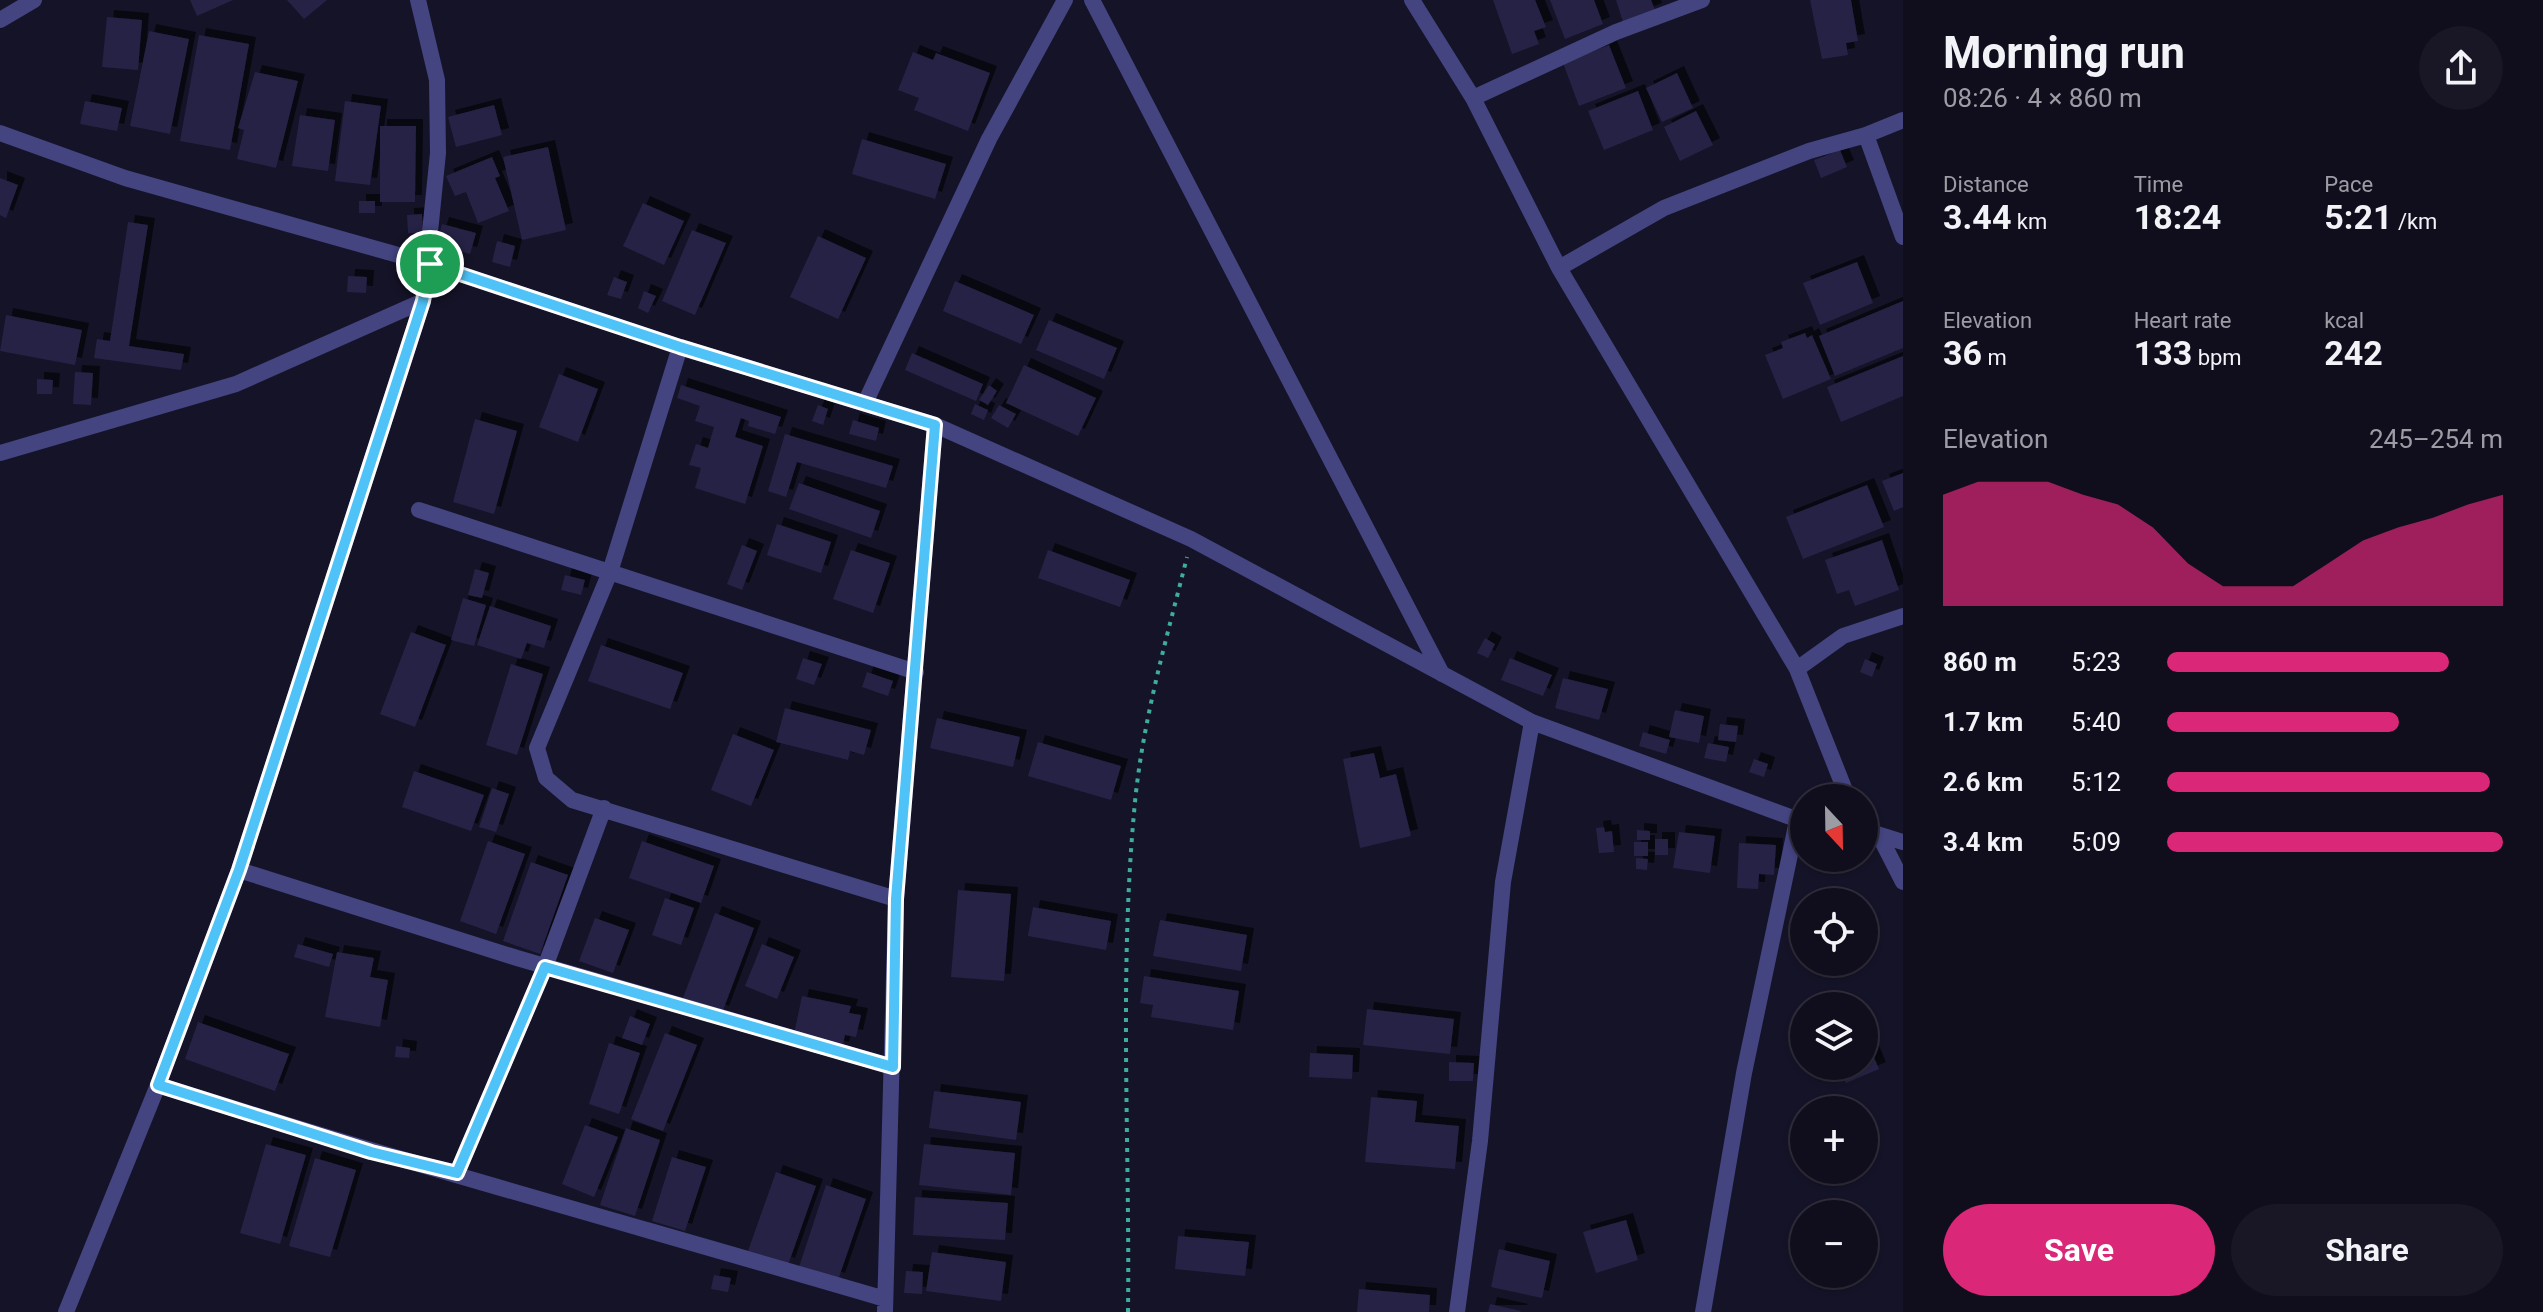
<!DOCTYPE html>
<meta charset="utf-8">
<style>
:root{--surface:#100e1d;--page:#191726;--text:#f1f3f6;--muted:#9c9ca4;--line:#302e3b;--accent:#db2777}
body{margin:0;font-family:Roboto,sans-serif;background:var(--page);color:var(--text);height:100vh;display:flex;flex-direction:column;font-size:30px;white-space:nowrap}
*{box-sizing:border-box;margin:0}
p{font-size:26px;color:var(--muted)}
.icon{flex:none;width:44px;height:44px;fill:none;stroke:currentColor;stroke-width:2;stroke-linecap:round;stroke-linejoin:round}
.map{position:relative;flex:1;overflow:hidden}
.panel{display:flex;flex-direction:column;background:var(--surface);width:640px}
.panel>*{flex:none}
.needle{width:52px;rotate:158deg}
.tools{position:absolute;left:1790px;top:784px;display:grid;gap:16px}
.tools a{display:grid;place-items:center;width:88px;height:88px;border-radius:50%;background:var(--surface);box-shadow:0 2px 6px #0004,0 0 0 2px var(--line);font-size:40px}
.pin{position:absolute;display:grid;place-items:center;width:68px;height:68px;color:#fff;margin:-34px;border:4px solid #fff;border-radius:50%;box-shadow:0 2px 8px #0007}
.round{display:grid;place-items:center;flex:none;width:84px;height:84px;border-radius:42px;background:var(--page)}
.overview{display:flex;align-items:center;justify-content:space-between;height:136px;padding:0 40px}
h1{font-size:44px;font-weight:700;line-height:60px}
.stats{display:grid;grid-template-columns:repeat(3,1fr);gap:12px;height:136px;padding:8px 40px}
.stats div{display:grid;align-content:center}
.stats b{font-size:34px;font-weight:700}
.stats small{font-size:22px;font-weight:400}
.stats p{font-size:22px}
.chart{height:224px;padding:16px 40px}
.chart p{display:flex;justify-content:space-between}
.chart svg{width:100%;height:144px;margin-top:8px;fill:var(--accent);opacity:.7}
.primary-button{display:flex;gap:16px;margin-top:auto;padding:16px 40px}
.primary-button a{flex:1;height:92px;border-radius:48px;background:var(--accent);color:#fff;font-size:32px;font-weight:700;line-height:92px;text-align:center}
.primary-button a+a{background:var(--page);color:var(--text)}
ul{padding:0 40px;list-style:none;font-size:26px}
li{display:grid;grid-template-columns:128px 96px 1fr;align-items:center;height:60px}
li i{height:20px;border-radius:10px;background:var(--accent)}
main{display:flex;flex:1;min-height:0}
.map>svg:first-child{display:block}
.building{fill:#262145;filter:url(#shadow)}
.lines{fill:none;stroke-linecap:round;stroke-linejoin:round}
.path{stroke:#3eada0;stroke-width:4;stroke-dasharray:4 6;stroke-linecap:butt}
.street{stroke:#434480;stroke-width:16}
.route-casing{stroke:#fff;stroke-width:16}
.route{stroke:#4fc3f7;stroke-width:10}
</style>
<main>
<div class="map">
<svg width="1903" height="1312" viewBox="0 0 1903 1312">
<defs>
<filter id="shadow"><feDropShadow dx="7" dy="-7" stdDeviation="0" flood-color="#0009"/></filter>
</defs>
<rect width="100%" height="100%" fill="#151327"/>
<path class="building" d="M190,0H233L197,16Z
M287,0H327L304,19Z
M1493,0H1535L1546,27L1534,31L1539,44L1512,54Z
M1550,0H1594L1603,24L1565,39Z
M1616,0H1651L1655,10L1623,22Z
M1810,0H1851L1858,41L1846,43L1848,55L1822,59Z
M107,17L142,20L138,70L102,67Z
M149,31L189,39L170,134L130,126Z
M199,35L249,44L230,150L180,141Z
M1609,45L1626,88L1579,106L1563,63Z
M913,52L933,60L936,53L990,73L968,131L914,110L919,98L898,90Z
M255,72L298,81L276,168L237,159L244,130L238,128Z
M1677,73L1693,108L1662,122L1646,88Z
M1638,91L1653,130L1604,150L1588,111Z
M85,101L122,108L117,131L80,124Z
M345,101L381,106L370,185L335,181Z
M494,105L502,135L456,147L448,117Z
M1696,111L1713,145L1680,161L1664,127Z
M300,115L335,120L328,171L292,166Z
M380,126H416L415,202H380Z
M862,139L946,164L935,199L852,174Z
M548,147L566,230L522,240L503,157Z
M1840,150L1847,167L1821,178L1814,160Z
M492,157L500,176L495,178L509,211L478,223L466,192L455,196L446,176Z
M0,178L18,185L6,218L0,215Z
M359,201H375V213H359Z
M643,203L684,221L664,265L623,246Z
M422,214L423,233H408L407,215Z
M128,222L148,225L129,346L184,354L181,370L94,358L97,339L110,341Z
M442,224L476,233L470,254L436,244Z
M692,230L726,243L695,315L662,301Z
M818,236L866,258L838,319L790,297Z
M497,241L515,246L510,267L492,262Z
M1857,262L1873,303L1820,325L1803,283Z
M348,276L367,277L366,293L347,292Z
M614,277L627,282L621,299L607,295Z
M955,281L1034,315L1021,344L943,311Z
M644,291L656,296L648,313L638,308Z
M1903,301V348L1835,376L1819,336Z
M6,315L82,330L75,365L0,351Z
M1049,320L1117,348L1104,379L1036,350Z
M1805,333L1807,338L1812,335L1831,379L1783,399L1765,355L1783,348L1781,342Z
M912,353L983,384L976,401L905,370Z
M1903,356V396L1841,422L1827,387Z
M1024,365L1096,398L1078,436L1006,403Z
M75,372L93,373L91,405L73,404Z
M559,374L598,389L578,442L539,427Z
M37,379L53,380L52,394H37Z
M681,385L781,417L775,434L748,426L749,421L741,418L735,437L763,446L745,504L695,488L701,468L689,465L696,444L708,448L714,427L695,421L700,406L677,398Z
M989,385L997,391L988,405L979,400Z
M975,404L988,410L984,420L971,414Z
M818,405L828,409L823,425L812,421Z
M999,405L1016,414L1008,428L991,418Z
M475,419L517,431L494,514L453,502Z
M853,420L879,428L876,441L849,434Z
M785,434L893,466L886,488L797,462L786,497L768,491Z
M1903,473V507L1894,511L1882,481Z
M799,483L880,511L871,538L789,509Z
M1867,485L1884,527L1803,559L1786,517Z
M777,524L831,542L821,573L767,555Z
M1882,540L1899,590L1855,606L1849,590L1837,594L1825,560Z
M742,545L757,551L742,590L727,584Z
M851,550L890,563L873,613L833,599Z
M1048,550L1130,580L1120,607L1038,578Z
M475,569L489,573L482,598L468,595Z
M565,575L585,580L581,595L561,590Z
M463,598L486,605L474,646L451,640Z
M490,606L551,626L544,648L527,643L521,659L477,645Z
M411,632L446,645L415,727L380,714Z
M1485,638L1495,644L1488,658L1477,653Z
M601,645L683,673L670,709L588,681Z
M803,658L822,664L814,685L796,679Z
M1510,658L1552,675L1543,696L1501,680Z
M1865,659L1877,664L1872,677L1860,672Z
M511,664L543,674L517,755L486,745Z
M867,672L893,681L888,696L862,687Z
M1563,678L1608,689L1599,720L1555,708Z
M785,708L871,730L864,755L850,751L848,760L776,742Z
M1675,710L1704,716L1699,743L1669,737Z
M937,718L1020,737L1013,767L930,748Z
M1720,724L1738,726L1736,742L1718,740Z
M1643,732L1670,740L1666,754L1639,746Z
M733,734L774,750L751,806L711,790Z
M1038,742L1121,766L1111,800L1028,776Z
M1708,743L1729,747L1726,762L1704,758Z
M1374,753L1380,778L1396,774L1411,836L1360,848L1343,759Z
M1754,759L1768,764L1764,777L1749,772Z
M414,771L484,795L471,831L402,807Z
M492,788L509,794L496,832L479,827Z
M1604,827L1605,832L1612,831L1614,852L1599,853L1596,828Z
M1637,830L1650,831V840H1637Z
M1679,832L1715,836L1710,873L1673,868Z
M1655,839H1668V855H1655Z
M488,841L525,854L496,934L460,921Z
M642,841L714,866L701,903L629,878Z
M1634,842H1648V856H1634Z
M1739,843L1776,845L1774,875L1759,874L1758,889L1737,888Z
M1636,858L1648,859L1647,870L1636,869Z
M531,862L568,875L540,954L503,941Z
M958,890L1011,894L1004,981L951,977Z
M665,898L694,908L681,945L652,935Z
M1033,907L1111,921L1106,950L1028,936Z
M715,913L754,928L722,1013L683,998Z
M595,918L629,930L613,973L579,961Z
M1160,920L1247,935L1241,971L1153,956Z
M298,944L333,954L329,967L294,957Z
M762,944L794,957L777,999L745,986Z
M337,952L374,958L370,977L388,980L380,1027L325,1017Z
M1144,976L1239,991L1233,1030L1151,1017L1153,1005L1140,1003Z
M802,996L851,1006L849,1013L861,1015L856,1037L845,1035L842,1049L793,1039Z
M1367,1009L1454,1019L1450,1054L1363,1045Z
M630,1016L650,1024L642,1045L622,1038Z
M198,1022L289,1054L275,1091L185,1059Z
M665,1033L697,1045L663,1131L631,1119Z
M1864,1034L1879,1069L1846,1083L1838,1066H1864Z
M609,1043L640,1053L619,1114L589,1104Z
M396,1046L410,1048L409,1058L395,1057Z
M1310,1053L1353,1055L1352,1079L1309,1077Z
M1449,1062L1474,1063L1473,1081H1449Z
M934,1091L1021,1102L1016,1140L929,1128Z
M1371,1097L1417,1101L1415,1122L1459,1126L1455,1169L1365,1162Z
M585,1125L618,1137L594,1197L562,1184Z
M626,1128L660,1140L635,1216L600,1205Z
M266,1144L306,1155L280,1244L240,1233Z
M924,1144L1015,1153L1011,1195L919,1185Z
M672,1157L706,1167L685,1231L652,1221Z
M315,1158L356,1170L330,1257L289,1246Z
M776,1172L816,1186L788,1265L748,1251Z
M826,1185L866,1199L838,1280L799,1267Z
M915,1197L1008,1203L1005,1240L913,1235Z
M1626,1220L1638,1260L1596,1273L1583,1232Z
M1178,1236L1249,1242L1245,1276L1175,1269Z
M1499,1249L1550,1261L1542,1298L1491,1287Z
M932,1252L1006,1262L1001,1301L926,1291Z
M906,1271L923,1272L922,1294L904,1293Z
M714,1275L731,1278L728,1292L711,1289Z
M1359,1289L1430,1295L1429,1312H1357Z
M1490,1304L1521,1311L1520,1312H1488Z"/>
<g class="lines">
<path class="path" d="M1128,1312C1130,1146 1119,978 1134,813C1141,726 1166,641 1187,557"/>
<path class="street" d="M1092,0L1442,674
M1412,0L1473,98L1559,268L1797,669L1848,798
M0,20L34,0
M1473,98L1616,32L1702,0
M0,133L125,178L430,264L680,347L935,425L1191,539L1532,722L1804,822
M1866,135L1903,120
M1559,268L1664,208L1809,151L1866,135L1903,237
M680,347L610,572L537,748L546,778L572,800L896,899
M865,403L989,139L1065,0
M0,453L236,384L423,301
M419,510L916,672
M1797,669L1843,636L1903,616
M1864,830L1903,842
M1880,837L1903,882
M239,870L517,958L893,1067
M158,1085C399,1161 643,1228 885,1299
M457,1173L545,967L604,808
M66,1312L158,1085L239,870L423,301L438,153L437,80L418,0
M885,1312L896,899L935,425
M1457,1312L1480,1141L1503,882L1532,722
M1703,1312L1744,1073L1797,821"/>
</g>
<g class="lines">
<g class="route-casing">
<path id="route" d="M430,264L680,347L935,425L896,899L893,1067L545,967L457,1173L371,1152L158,1085L239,870L423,301Z"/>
</g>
<use href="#route" class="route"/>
</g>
</svg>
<div class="tools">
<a><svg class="needle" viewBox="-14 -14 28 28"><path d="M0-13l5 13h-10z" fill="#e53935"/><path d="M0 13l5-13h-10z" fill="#9c9ca4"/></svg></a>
<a><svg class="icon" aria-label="locate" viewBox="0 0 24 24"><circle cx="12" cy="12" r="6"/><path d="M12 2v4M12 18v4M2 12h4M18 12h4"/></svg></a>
<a><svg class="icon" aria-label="layers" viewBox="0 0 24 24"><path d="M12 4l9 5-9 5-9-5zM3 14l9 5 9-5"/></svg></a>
<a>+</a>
<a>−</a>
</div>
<div class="pin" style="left:430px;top:264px;background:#1e9e55"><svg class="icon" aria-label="arrive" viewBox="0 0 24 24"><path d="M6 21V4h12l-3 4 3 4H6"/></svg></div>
</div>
<section class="panel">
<div class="overview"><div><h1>Morning run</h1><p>08:26 · 4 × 860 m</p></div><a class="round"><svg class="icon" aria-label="share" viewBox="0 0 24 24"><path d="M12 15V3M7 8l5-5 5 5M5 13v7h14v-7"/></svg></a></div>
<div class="stats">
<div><p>Distance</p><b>3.44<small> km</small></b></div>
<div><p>Time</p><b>18:24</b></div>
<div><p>Pace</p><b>5:21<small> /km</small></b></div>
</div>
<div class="stats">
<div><p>Elevation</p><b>36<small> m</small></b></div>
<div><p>Heart rate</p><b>133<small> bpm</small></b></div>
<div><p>kcal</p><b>242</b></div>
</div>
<div class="chart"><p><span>Elevation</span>245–254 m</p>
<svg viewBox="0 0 160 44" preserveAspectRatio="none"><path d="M0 44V10L10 6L20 6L30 6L40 10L50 13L60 20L70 31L80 38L90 38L100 38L110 31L120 24L130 20L140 17L150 13L160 10V44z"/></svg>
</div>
<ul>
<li><b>860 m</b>5:23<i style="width:84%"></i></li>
<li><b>1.7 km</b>5:40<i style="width:69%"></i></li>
<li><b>2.6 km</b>5:12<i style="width:96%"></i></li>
<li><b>3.4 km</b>5:09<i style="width:100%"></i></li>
</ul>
<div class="primary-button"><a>Save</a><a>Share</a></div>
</section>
</main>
